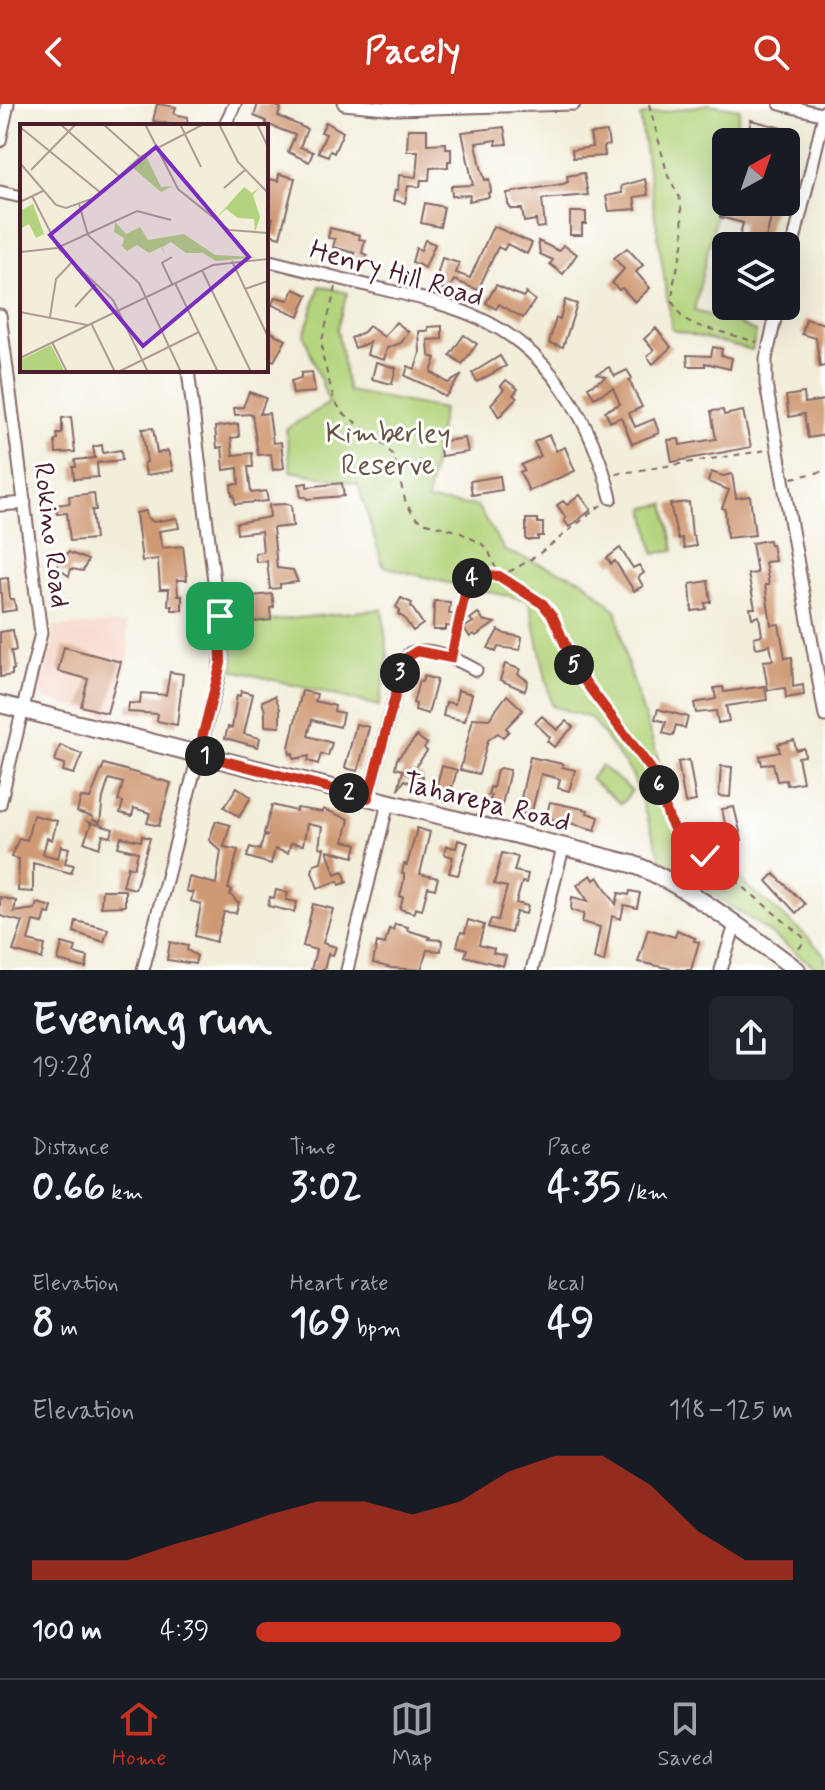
<!DOCTYPE html>
<meta charset="utf-8">
<style>
:root{--surface:#171b24;--page:#20242c;--text:#f1f3f6;--muted:#9ea1a6;--line:#363941;--accent:#c8321e}
body{margin:0;font-family:Mynerve,sans-serif;background:var(--page);color:var(--text);height:100vh;display:flex;flex-direction:column;font-size:30px;white-space:nowrap}
*{box-sizing:border-box;margin:0}
p{font-size:26px;color:var(--muted)}
.icon{flex:none;width:44px;height:44px;fill:none;stroke:currentColor;stroke-width:2;stroke-linecap:round;stroke-linejoin:round}
.map{position:relative;height:866px;overflow:hidden}
.details{display:flex;flex-direction:column;background:var(--surface);flex:1}
.details>*{flex:none}
.needle{width:52px;rotate:40deg}
.tools{position:absolute;left:712px;top:24px;display:grid;gap:16px}
.tools a{display:grid;place-items:center;width:88px;height:88px;border-radius:12px;background:var(--surface);box-shadow:0 8px 32px #0002;font-size:40px}
.pin{position:absolute;display:grid;place-items:center;width:68px;height:68px;color:#fff;margin:-34px;border-radius:16px;box-shadow:0 4px 12px #0006}
.km{position:absolute;width:40px;height:40px;margin:-20px;border-radius:50%;background:#222;color:#fff;font-size:22px;line-height:40px;text-align:center}
.round{display:grid;place-items:center;flex:none;width:84px;height:84px;border-radius:12px;background:var(--page)}
.overview{display:flex;align-items:center;justify-content:space-between;height:136px;padding:0 32px}
h1{font-size:44px;font-weight:700;line-height:60px}
.stats{display:grid;grid-template-columns:repeat(3,1fr);gap:12px;height:136px;padding:8px 32px}
.stats div{display:grid;align-content:center}
.stats b{font-size:40px;font-weight:700}
.stats small{font-size:22px;font-weight:400}
.stats p{font-size:22px}
.chart{height:224px;padding:16px 32px}
.chart p{display:flex;justify-content:space-between}
.chart svg{width:100%;height:144px;margin-top:8px;fill:var(--accent);opacity:.7}
ul{padding:0 32px;list-style:none;font-size:26px}
li{display:grid;grid-template-columns:128px 96px 1fr;align-items:center;height:60px}
li i{height:20px;border-radius:10px;background:var(--accent)}
header{display:flex;justify-content:space-between;align-items:center;height:104px;padding:0 32px;background:var(--accent);color:#fff;font-size:36px;font-weight:700}
.dock{display:flex;justify-content:space-around;align-items:center;height:112px;border-top:2px solid var(--line);background:var(--surface);font-size:22px;color:var(--muted)}
.dock a{display:grid;justify-items:center;gap:4px}
.dock .on{color:var(--accent)}
.map>svg:first-child{display:block}
.built{fill:#f6d2c4}
.green{fill:#b3d47c;stroke:#7e7a54;stroke-width:2}
.building{fill:#cf9973}
.lines{fill:none;stroke-linecap:round;stroke-linejoin:round}
.street-casing{stroke:#856768;stroke-width:15}
.secondary-casing{stroke:#856768;stroke-width:20}
.path{stroke:#856768;stroke-width:2;stroke-dasharray:6 6;stroke-linecap:butt}
.street{stroke:#fff;stroke-width:11}
.secondary{stroke:#fff;stroke-width:16}
.route-casing{stroke:#fff;stroke-width:16}
.route{stroke:#c8321e;stroke-width:10}
.labels{text-anchor:middle;stroke-width:6;stroke-linejoin:round;paint-order:stroke}
.street-label{font-size:28px;fill:#4a1f2b;stroke:#fff}
.park-label{font-size:28px;fill:#6a5543;stroke:#fff}
.inset-road{fill:none;stroke:#af9b94;stroke-width:2}
.view{fill:#7b2cbf;fill-opacity:0.15;stroke:#7b2cbf;stroke-width:4}
.inset-edge{fill:none;stroke:#4a1f2b;stroke-width:4}
</style>
<header><svg class="icon" aria-label="back" viewBox="0 0 24 24"><path d="M15 5l-7 7 7 7"/></svg>Pacely<svg class="icon" aria-label="search" viewBox="0 0 24 24"><circle cx="10" cy="10" r="6"/><path d="M15 15l6 6"/></svg></header>
<div class="map">
<svg width="825" height="866" viewBox="0 0 825 866">
<rect width="100%" height="100%" fill="#fff"/>
<filter id="ink" filterUnits="userSpaceOnUse"><feTurbulence type="fractalNoise" baseFrequency=".0125" numOctaves="2"/><feDisplacementMap in="SourceGraphic" scale="16" xChannelSelector="R" yChannelSelector="G"/><feConvolveMatrix kernelMatrix="1 2 1 2 8 2 1 2 1" color-interpolation-filters="sRGB"/></filter>
<filter id="wash" filterUnits="userSpaceOnUse"><feTurbulence type="fractalNoise" baseFrequency=".006" numOctaves="4" result="noise"/><feDisplacementMap in="SourceGraphic" scale="32" xChannelSelector="R" yChannelSelector="G"/><feGaussianBlur stdDeviation="1.8" result="paint"/><feColorMatrix in="noise" values="0 0 0 0 0 0 0 0 0 0 0 0 0 0 0 0 0 1.4 0 .05"/><feComposite in="paint" operator="in"/></filter>
<g filter="url(#wash)">
<rect width="100%" height="100%" fill="#f2eeda"/>
<path class="built" d="M126,519L129,549L113,613L45,595L41,587L53,540V523Z"/>
<path class="green" d="M709,0L740,5L733,38H726V67L694,207L735,218L756,228L752,246L672,226L640,12Z
M320,182L347,189L337,225L348,287L443,305L427,397L477,402L505,447L583,476L617,507L626,555L681,726L804,830L825,851V866H819L756,819L662,757L632,670L591,614L552,602L529,496L469,484L456,540L451,538L464,483L383,462L358,380L291,367L286,325L329,299L304,231Z
M665,400L674,446L654,450L645,404Z
M382,505L388,552L379,602L233,566L232,521Z
M601,662L632,687L621,700L590,675Z"/>
<g id="blocks">
<path class="building" d="M157,0L176,3L174,10L188,13L186,22L153,17Z
M258,0H271L281,4L278,12L307,25L300,43L313,48L309,58L288,48L295,31L266,20V17L254,12Z
M751,16L794,27L791,39L748,29Z
M326,18L343,28L334,49L330,47L328,52L318,48L326,30L321,28Z
M504,23L507,40L496,41V36L476,39L481,63L485,76L489,75L491,88L488,89L489,93L469,97L470,91L452,92L451,82L473,81L462,28Z
M408,25H427V40L446,39V44H451V57H448V63L430,64L429,76H421L420,83L408,82L405,99L393,96L395,86H398L399,71L416,73L418,47H407Z
M607,28L609,41L604,42L605,52L573,54L572,46L592,43L590,30Z
M584,69L588,91L542,95L545,123L537,124L536,116L524,118L522,105H511L508,100L507,89L563,80L568,78L567,72Z
M279,70L295,74L280,133L269,130L273,114L266,113V74L278,77Z
M645,75L648,91L634,93L636,105L609,107L606,92L622,89L621,82Z
M723,98L734,100V98H775L766,134L772,135L770,142H737L743,119L720,113Z
M425,99L444,103L440,123L421,119Z
M570,108H586V120H582V131H570Z
M493,122L532,139L527,150L507,140L504,146L498,143L478,186L454,176L448,186L440,184L442,178L436,176L442,154L459,159L456,169L470,174Z
M330,124L360,131L359,135L365,136L362,149L367,151L364,162L353,159L355,149L333,143L335,135L328,134Z
M425,136L435,140L425,164L412,158L416,144L421,146Z
M538,137L559,147L563,141L577,150L563,170L550,160L553,156L540,150Z
M627,144L643,161L636,168L650,184L635,198L622,184L619,186L612,179L624,165L614,154Z
M496,181L523,193L526,189L535,196L523,214L499,200L496,205L486,199Z
M294,185L308,191L299,212L272,201L275,193L289,196Z
M565,196L577,200L563,243L549,239L556,214L560,215Z
M806,215L825,220V262L820,263L816,234L802,230Z
M396,218L409,228L401,239L387,244L384,256L367,251L370,238L355,244L351,234L364,228L369,222L384,233Z
M442,222V235L428,236L429,252L436,254L431,268L448,279L462,271L445,293L432,284L405,272L408,262L415,265L420,249L419,227H428V223Z
M656,224L671,243L653,260L647,252L654,246L644,235Z
M269,227L286,236L274,257L266,253V233Z
M464,231L477,240L462,260L450,251Z
M713,243L722,245L721,251L732,254L730,265L705,259V262H688L687,251L711,252Z
M500,252L506,262L477,278L472,269Z
M376,258L396,264L392,280L372,275Z
M609,263L615,272L627,266L632,274L629,276L642,303L629,309L635,323L654,315L659,329L632,340L621,313L610,318L605,307L620,300L613,284L594,294L588,283L606,273L597,270Z
M312,268L315,288L293,290L291,277L301,274V269Z
M506,276L518,285L513,291L517,294L499,313L491,300L504,285L501,282Z
M249,288L266,294L260,310L269,309L273,339L281,338L284,364L273,366L271,350L258,351L252,310L235,311L234,304L243,303Z
M804,289L805,299L825,296V331L808,334L804,310L789,313L786,292Z
M723,306L724,311L743,307L751,343L672,358L668,336L679,335L680,341L716,335L711,307Z
M71,313L75,348L56,349L55,336L58,335L57,330H62V314Z
M238,320L239,333L231,334L233,351L252,349L253,363H248L251,389L266,387L268,397L235,400L234,391H232L231,380H239L238,364L224,366L222,343L217,344L215,323Z
M153,324L157,349L168,347L173,367L146,371L144,359L147,358L142,325Z
M549,331L556,347L565,343L575,367L529,387L520,368L524,366L521,361L541,352L534,338Z
M465,334L468,348L441,352L439,338Z
M102,341L103,349L121,346L122,356L97,359L98,373L74,375L73,363H76L75,356L95,354L93,343Z
M711,368L723,372L732,370L736,394L750,392L755,431L727,434L725,405L722,404L729,386L708,378Z
M500,372L502,386L472,391L470,377Z
M307,379V383L342,379L344,392L307,395L306,393H301L299,380Z
M94,389L96,406H92L95,435L70,437L67,409L57,410L56,401L70,399L69,392Z
M580,391L591,406L569,423L564,416L566,414L557,401L563,397L567,401Z
M689,398L692,432H694L696,442L684,444L682,434L678,435L670,400Z
M284,400L291,401L293,422L273,424L277,464L293,466L298,478L280,480V484L270,485L267,457L256,458L255,449L263,448L261,427L237,430L236,419L270,413L269,401Z
M146,407L147,413L153,418L177,414L179,424L159,427L162,444L183,442L187,476H177L178,492H182V506H172V502H168L169,485H160L158,455L142,457L136,409Z
M526,415H538V419H543V432H538V436H526Z
M769,436L770,441L772,440L775,457L765,458L769,481H765L771,521L779,520L785,554L792,553L793,583L803,581L804,591L786,594L785,584L768,586L763,557L773,556L770,541L756,544L754,533L762,531L759,512L752,514L750,504H755L748,470L757,469L752,439Z
M620,444L633,464L639,461L644,469L638,473L643,482L634,487L615,457L611,460L607,454Z
M68,448L88,456L83,467L71,465L69,472L57,464L61,452L65,454Z
M8,474L10,495H14L16,506L2,508L0,475Z
M708,477L711,498L705,499L706,505L692,507L690,480Z
M272,490L274,503L270,504L271,516L254,518L251,492Z
M401,494L412,499L411,502L423,520L413,527L404,514L398,510L400,506L396,503Z
M434,497L450,498L449,510H454L453,523L446,522V526H433Z
M478,509L483,516L495,519L476,532L474,530L470,533L464,524L473,518L470,515Z
M13,526L16,547H11L14,566H12V571L0,573V528Z
M498,526L505,530L522,533L520,546L498,543L496,548L488,544Z
M64,543L121,558L107,609L81,602L88,575L58,567Z
M505,560L520,565L518,570L528,577L525,587L500,576Z
M170,568L183,570L177,621L157,617L158,610L128,608L129,599L140,600L141,589L166,591Z
M424,572L437,576L428,610L415,606L416,600L413,599L419,577L422,578Z
M765,582L767,596L726,602L729,617L718,619L716,607L696,609L694,599L716,595L714,584L723,583L724,588Z
M458,586L472,590L465,617L443,612L446,598L455,600Z
M241,587L253,590L244,630L260,634L258,643L225,634L228,623L232,624L237,591L240,592Z
M302,587L317,590L315,597L335,602L334,607L343,609L340,623L312,616L308,632L332,639L328,652L321,650L318,660L308,657L309,652L294,655L293,649L290,650L289,643Z
M507,591L523,606L506,624L509,627L503,633L498,629L488,636L479,670L460,666L473,614L489,615Z
M275,592L280,605V623L265,622V608L262,597Z
M658,605L688,613L685,624L676,621L673,632L663,629L666,618L655,615Z
M542,612L557,626L566,617L573,623L554,643L547,637L550,633L535,619Z
M356,620L369,623L358,667L345,664Z
M417,632L427,640L424,644L427,647L411,669L423,672L421,684L405,676L398,686L403,666L395,664L397,655Z
M794,636L796,646L804,644L805,652L798,653L803,678L787,681L786,676L777,677L773,659L762,661L760,652L780,648L778,640Z
M60,641L82,650L74,670L63,667L65,660L55,657Z
M530,653L563,660L562,663L575,666L569,687L558,684L560,675L541,670L531,711L518,708Z
M689,656L696,697L685,699L678,658Z
M104,660L171,679L159,722L147,719L150,709L134,704L132,712L120,709L123,698L118,697L123,679L109,675L103,694L100,719L93,716V713L77,708L81,693L90,695Z
M442,662L457,666L450,691L435,687Z
M721,662L732,663L730,693L719,692Z
M500,664L510,666L501,705L489,703L491,691H488L490,683L493,684L497,666Z
M237,683L251,693L239,713L224,703Z
M550,698L588,706L587,709L599,713L595,726L563,717L562,725L553,723L555,716L546,714Z
M272,701L296,707L297,704L322,708L323,705L349,715L344,737L357,740L354,753L327,746L335,770L343,767L347,778L340,781L338,777L318,784L312,768L314,760L321,758L324,744L319,743L322,723L307,720L303,741L291,739L288,749L275,745L271,760L247,753L250,743L260,746L264,731L268,732L264,729Z
M734,703L742,736L729,739L722,705Z
M33,711L57,717L52,736L47,734L43,750L58,754L61,742L69,744L65,759L74,761L71,769L33,759V788L18,787L19,755L11,753L19,734L27,736Z
M216,717L230,721L224,743L238,746L228,785L232,786L230,791L235,795V797L239,798L236,809L224,808L216,838L195,832L201,800L191,797L193,789L186,787L189,773L216,780L221,747L209,736Z
M88,718L113,725L111,733L103,731L99,744L84,738L91,721Z
M417,724L430,728L420,770L438,774L435,785L428,783L422,806L415,804L414,809L400,805L403,793L400,792L404,776V770H402L404,760L407,761Z
M142,732L150,734L135,785L123,782L128,762L134,764L138,748L118,743L121,733L141,737Z
M458,736L468,739L458,771L449,769L453,753L444,750L446,742L456,744Z
M502,749L518,753L514,767L528,770L526,779L522,778L516,799L528,802L526,810L516,808L511,829L488,823L491,815L498,816L507,783L494,780Z
M774,770L805,800L796,809L767,777Z
M591,771L594,776L598,773L616,800L619,789L629,791L630,787L640,789L637,804L624,801L621,815L612,812L604,858L594,855L600,823L582,818L584,810L571,806L572,793L588,797L577,781Z
M102,786H125V802L101,803Z
M276,786L288,789L286,796L297,798L294,808L268,802L270,793L274,794Z
M0,793L16,797L14,808L35,805L37,799L52,803L50,810L46,809L43,819L33,817L28,837L45,841L42,855L13,847L23,818L0,812Z
M313,800L333,805L323,839L336,843L333,851L328,850L324,866H311L316,846L303,842Z
M468,816L484,821L479,841L494,845L493,849L506,852L503,862L465,852L467,845L457,842L461,828L465,829Z
M76,817L108,825L104,838L74,828Z
M395,820L408,823L407,826L430,833L429,835L442,836L441,847L427,846L421,866L391,864L373,859L377,838L385,840L389,825L393,826Z
M648,825L675,833L677,826L695,834L694,837L699,838L691,866H677L638,858Z
M170,838L188,842L187,846L197,852L195,860L167,856Z
M62,839L76,843L74,849L88,853L86,864L58,857Z"/>
</g>
</g>
<g filter="url(#ink)">
<use href="#blocks" fill-opacity="0" stroke="#856768" stroke-width="2"/>
<g class="lines">
<g class="street-casing">
<path id="street" d="M344,0L396,5L574,0
M780,0L825,11
M224,22L235,0
M0,37L8,0
M0,88L22,93
M266,156C303,165 341,175 378,184C416,193 454,201 489,219C556,254 593,323 611,394
M786,170L825,7
M778,202L766,255V280L825,612
M0,211L41,529L0,700
M0,401L25,399
M368,694L405,555L410,549C431,542 458,556 476,566
M143,866L218,575L222,542L188,266
M347,866L388,699
M532,866L563,744
M721,866L735,821"/>
</g>
<g class="secondary-casing">
<path id="secondary" d="M0,600L632,760C686,780 750,831 797,866"/>
</g>
<path class="path" d="M649,0L668,72L679,92L681,103L684,137L673,182V199L683,215L692,220L757,238
M336,183L322,236V250L334,296L342,308L384,340L394,353L405,396L413,411L422,418L457,427L482,440L489,448L499,472L543,500L553,513L577,567L648,659L675,726L803,833L804,838L797,847
M616,370L768,346
M792,374L825,367
M454,541L467,481L471,474C482,471 493,473 503,470C535,458 575,420 604,399"/>
<use href="#street" class="street"/>
<use href="#secondary" class="secondary"/>
</g>
</g>
<g class="lines" filter="url(#ink)">
<g class="route-casing">
<path id="route" d="M220,512L221,559L198,650L368,694L405,555L417,547L451,554L467,481L471,474L482,471L499,472L543,500L553,513L577,567L654,669L669,715L675,726L705,752"/>
</g>
<use href="#route" class="route"/>
</g>
<g class="labels">
<g class="street-label">
<text transform="translate(397 168) rotate(16)" y="10">Henry Hill Road</text>
<text transform="translate(53 431) rotate(83)" y="10">Rokino Road</text>
<text transform="translate(487 697) rotate(14)" y="10">Taharepa Road</text>
</g>
<g class="park-label">
<text x="388" y="338">Kimberley<tspan x="388" dy="32">Reserve</tspan></text>
</g>
</g>
<g transform="translate(20 20)">
<rect width="248" height="248" fill="#f2eeda"/>
<path d="M126,32L141,63L153,62L141,68L113,44ZM224,63L232,69L240,63L233,71L240,93L235,108L234,95L218,94L206,85L196,94ZM13,80L24,110L16,114L9,100L0,105V87ZM95,98L106,110L120,103L128,116L164,110L195,131L238,133L196,137L183,129H166L151,118L142,123L146,132L141,123L129,129L117,121L107,127L102,122L104,114L94,108ZM31,221L45,248H0V236Z" fill="#b3d47c"/>
<path class="inset-road" d="M40,0L100,53M83,0L120,33M125,0L158,65L209,106L248,109M160,0L181,43M199,0L218,38L248,69M237,0L248,23M0,3L81,69M0,39L36,81L46,84L77,73L120,33L184,0M11,46L56,0M204,64L225,46M12,72L39,125L93,176L128,248M0,78L23,67M59,80L68,111L119,159L161,248M1,128L37,124L117,87L151,96M212,137L248,213M182,146L231,248M155,159L198,248M152,160L142,139L152,133M225,165L248,157M55,183L76,160M0,188L67,201M30,193L36,155L52,138M71,199L95,248M32,218L47,248M0,234L193,141L248,135M98,248L179,208"/>
<path class="view" d="M136,23L229,133L123,222L30,111Z"/>
<rect width="248" height="248" class="inset-edge"/>
</g>
</svg>
<div class="tools">
<a><svg class="needle" viewBox="-14 -14 28 28"><path d="M0-13l5 13h-10z" fill="#e53935"/><path d="M0 13l5-13h-10z" fill="#9ea1a6"/></svg></a>
<a><svg class="icon" aria-label="layers" viewBox="0 0 24 24"><path d="M12 4l9 5-9 5-9-5zM3 14l9 5 9-5"/></svg></a>
</div>
<div class="pin" style="left:220px;top:512px;background:#1e9e55"><svg class="icon" aria-label="arrive" viewBox="0 0 24 24"><path d="M6 21V4h12l-3 4 3 4H6"/></svg></div>
<div class="pin" style="left:705px;top:752px;background:#d93025"><svg class="icon" aria-label="check" viewBox="0 0 24 24"><path d="M5 12l5 5 9-10"/></svg></div>
<b class="km" style="left:205px;top:652px">1</b>
<b class="km" style="left:349px;top:689px">2</b>
<b class="km" style="left:400px;top:569px">3</b>
<b class="km" style="left:472px;top:474px">4</b>
<b class="km" style="left:574px;top:561px">5</b>
<b class="km" style="left:659px;top:681px">6</b>
</div>
<section class="details">
<div class="overview"><div><h1>Evening run</h1><p>19:28</p></div><a class="round"><svg class="icon" aria-label="share" viewBox="0 0 24 24"><path d="M12 15V3M7 8l5-5 5 5M5 13v7h14v-7"/></svg></a></div>
<div class="stats">
<div><p>Distance</p><b>0.66<small> km</small></b></div>
<div><p>Time</p><b>3:02</b></div>
<div><p>Pace</p><b>4:35<small> /km</small></b></div>
</div>
<div class="stats">
<div><p>Elevation</p><b>8<small> m</small></b></div>
<div><p>Heart rate</p><b>169<small> bpm</small></b></div>
<div><p>kcal</p><b>49</b></div>
</div>
<div class="chart"><p><span>Elevation</span>118–125 m</p>
<svg viewBox="0 0 160 44" preserveAspectRatio="none"><path d="M0 44V38L10 38L20 38L30 33L40 29L50 24L60 20L70 20L80 24L90 20L100 11L110 6L120 6L130 15L140 29L150 38L160 38V44z"/></svg>
</div>
<ul>
<li><b>100 m</b>4:39<i style="width:68%"></i></li>
</ul>
</section>
<nav class="dock">
<a class="on"><svg class="icon" aria-label="home" viewBox="0 0 24 24"><path d="M3 11l9-7 9 7M6 9v11h12V9"/></svg>Home</a>
<a><svg class="icon" aria-label="map" viewBox="0 0 24 24"><path d="M3 6l6-2 6 2 6-2v14l-6 2-6-2-6 2zM9 4v14M15 6v14"/></svg>Map</a>
<a><svg class="icon" aria-label="saved" viewBox="0 0 24 24"><path d="M7 4h10v16l-5-4-5 4z"/></svg>Saved</a>
</nav>
